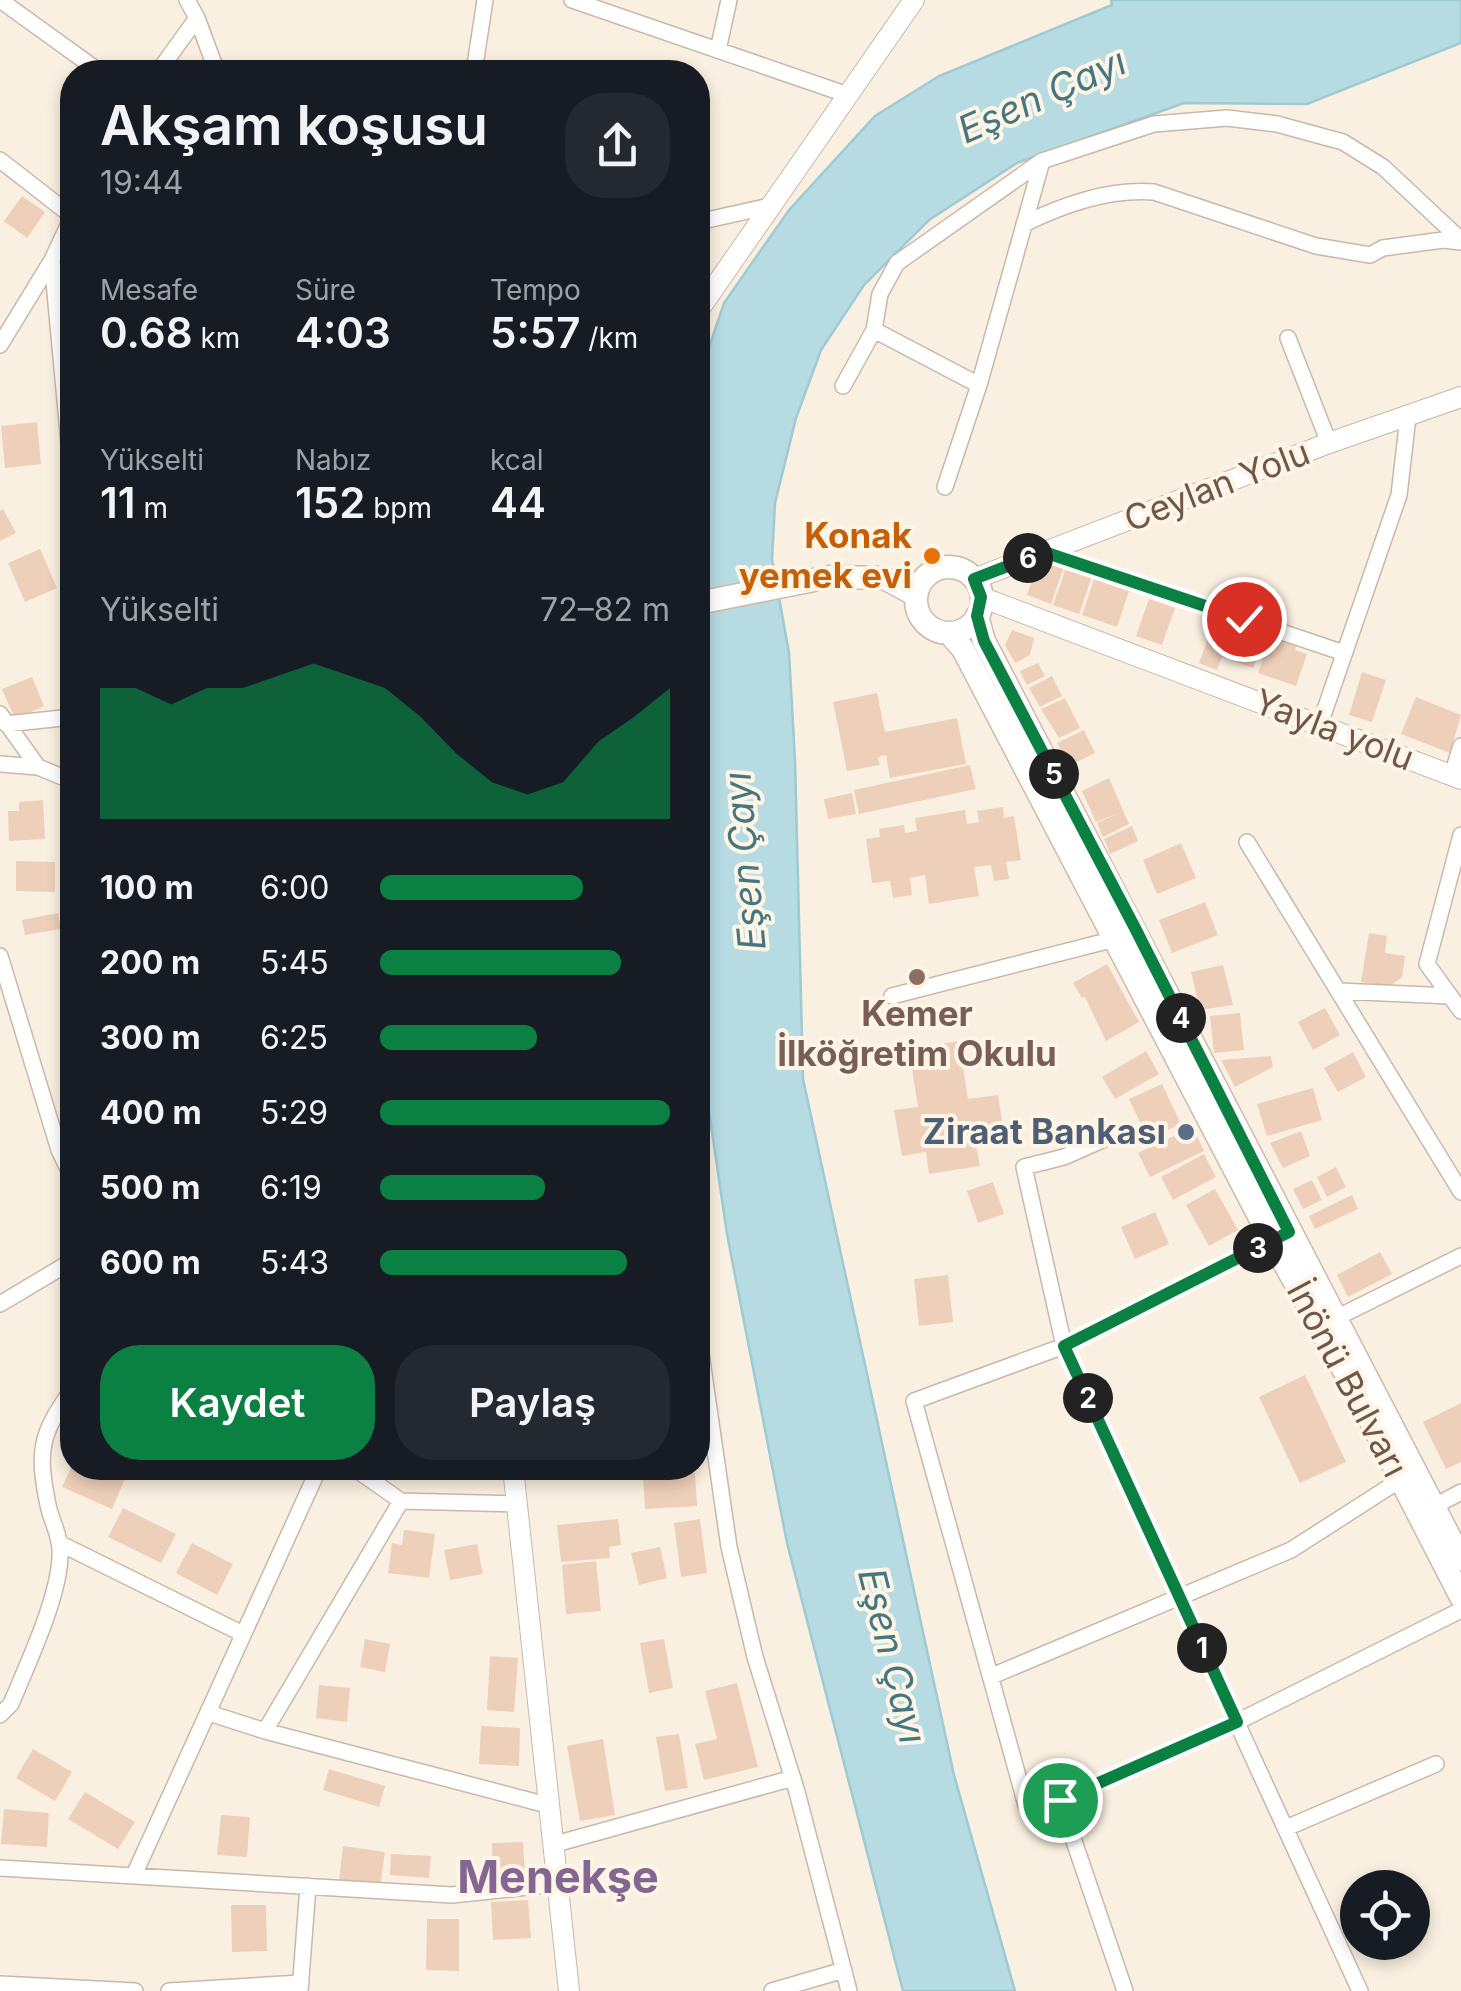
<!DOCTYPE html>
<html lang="tr">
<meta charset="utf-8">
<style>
:root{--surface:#171b24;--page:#242831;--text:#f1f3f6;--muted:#9ea1a6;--accent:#0b8043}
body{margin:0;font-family:Inter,sans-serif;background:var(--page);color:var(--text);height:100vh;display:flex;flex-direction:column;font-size:38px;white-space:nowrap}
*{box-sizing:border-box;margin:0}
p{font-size:32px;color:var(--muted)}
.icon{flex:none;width:55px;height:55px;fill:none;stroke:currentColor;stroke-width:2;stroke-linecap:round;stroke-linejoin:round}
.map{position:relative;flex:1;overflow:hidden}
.panel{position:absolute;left:60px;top:60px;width:650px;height:1420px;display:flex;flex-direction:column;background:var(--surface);border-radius:40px;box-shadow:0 5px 15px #0003}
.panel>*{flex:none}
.tools{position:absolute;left:1340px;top:1870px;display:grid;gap:20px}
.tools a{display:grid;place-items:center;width:90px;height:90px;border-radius:50%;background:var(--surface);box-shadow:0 5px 15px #0003;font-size:50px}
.pin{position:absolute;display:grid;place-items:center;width:85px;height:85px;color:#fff;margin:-42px;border:5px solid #fff;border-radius:50%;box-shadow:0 2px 10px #0007}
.km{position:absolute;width:50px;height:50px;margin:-25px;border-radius:50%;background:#222;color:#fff;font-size:28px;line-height:50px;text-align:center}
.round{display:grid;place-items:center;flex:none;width:105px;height:105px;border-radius:40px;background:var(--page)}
.head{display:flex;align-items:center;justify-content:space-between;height:170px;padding:0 40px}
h1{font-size:55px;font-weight:600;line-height:75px}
.metrics{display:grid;grid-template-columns:repeat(3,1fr);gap:15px;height:170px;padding:10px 40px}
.metrics div{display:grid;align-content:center}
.metrics b{font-size:42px;font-weight:600}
.metrics small{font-size:28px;font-weight:400}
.metrics p{font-size:28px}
.chart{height:280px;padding:20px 40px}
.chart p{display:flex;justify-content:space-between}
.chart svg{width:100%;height:180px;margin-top:10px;fill:var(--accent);opacity:.7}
.primary-button{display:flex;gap:20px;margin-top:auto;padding:20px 40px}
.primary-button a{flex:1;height:115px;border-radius:40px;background:var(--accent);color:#fff;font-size:40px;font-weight:600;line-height:115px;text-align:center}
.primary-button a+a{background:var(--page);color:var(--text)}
ul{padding:0 40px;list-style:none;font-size:32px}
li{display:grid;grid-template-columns:160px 120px 1fr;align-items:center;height:75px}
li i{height:25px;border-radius:12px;background:var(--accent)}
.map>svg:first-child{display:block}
.water{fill:#b7dbe2;stroke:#9ecad3;stroke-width:2.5}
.building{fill:#eecfba}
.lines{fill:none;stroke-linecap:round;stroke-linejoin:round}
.minor-casing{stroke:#c9b8a9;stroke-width:18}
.tertiary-casing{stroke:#c9b8a9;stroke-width:22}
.secondary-casing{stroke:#cfbaa9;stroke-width:25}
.minor{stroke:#fff;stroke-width:15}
.tertiary{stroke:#fff;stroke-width:20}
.secondary{stroke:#fff;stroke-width:22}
.route-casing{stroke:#fff;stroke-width:20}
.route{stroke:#0b8043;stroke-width:12}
.food-dot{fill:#e8710a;stroke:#fef5e6;stroke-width:4}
.education-dot{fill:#8d6e63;stroke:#fef5e6;stroke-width:4}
.service-dot{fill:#5c6f8a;stroke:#fef5e6;stroke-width:4}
.labels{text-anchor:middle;stroke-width:8;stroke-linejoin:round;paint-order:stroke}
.street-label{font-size:35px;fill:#6f574a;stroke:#fef5e6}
.food-label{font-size:35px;font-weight:bold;fill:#c56008;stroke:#fef5e6;text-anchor:end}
.education-label{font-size:35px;font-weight:bold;fill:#785e54;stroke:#fef5e6}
.service-label{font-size:35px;font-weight:bold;fill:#4e5e75;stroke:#fef5e6;text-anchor:end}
.water-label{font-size:38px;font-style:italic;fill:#467781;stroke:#fef5e6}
.district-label{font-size:45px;font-weight:bold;fill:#836692;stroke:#fef5e6}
</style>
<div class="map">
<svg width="1461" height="1991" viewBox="0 0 1461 1991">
<rect width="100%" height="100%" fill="#faf0e1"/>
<path class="water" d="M1111,0H1461V43L1307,104L1184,103L1017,163L929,220L864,285L821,350L796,418L775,503L772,559L789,653L795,760L803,1079L954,1775L1015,1991H903L787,1543L727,1234L698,1037V380L724,303L789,210L875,116L939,76L1112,5Z"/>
<path class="building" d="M22,196L45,212L27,238L4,221Z
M37,422L41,464L5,468L1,426Z
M3,509L16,533L0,541V511Z
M40,549L57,588L25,602L8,563Z
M1049,562L1064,567L1051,604L1027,595L1037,566L1047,570Z
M1067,565L1093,574L1079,614L1053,605Z
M1094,579L1129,591L1117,627L1082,615Z
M1149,599L1175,608L1162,645L1136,636Z
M1213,624L1263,641L1253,668L1222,657L1217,670L1199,663Z
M1012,630L1034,638L1030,655L1015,663L1005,645Z
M1280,640L1297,645L1295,650L1307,654L1296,686L1258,673L1269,641L1278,644Z
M1038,663L1045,676L1027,685L1020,671Z
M1362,672L1386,680L1372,722L1349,715Z
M1052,676L1062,696L1040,707L1029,688Z
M32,677L44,706L15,719L2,689Z
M877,693L885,732L957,718L966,764L890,778L886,755L878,757L880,765L847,771L833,702Z
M1416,697L1461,715L1450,753L1401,734Z
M1065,698L1080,728L1059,738L1041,709Z
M1084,730L1095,753L1069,766L1057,743Z
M970,765L976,789L859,814L854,790Z
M1109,778L1129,824L1103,837L1097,823L1119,813L1096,822L1082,791Z
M852,793L856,814L828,819L824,799Z
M43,800L45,839L9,841L8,811H19V802Z
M1003,807L1004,818L1014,816L1021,860L1006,862L1009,879L994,881L991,865L974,867L979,896L929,904L925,875L910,878L912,895L893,898L890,881L872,883L866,839L880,837L879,829L904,825L905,833L917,831L915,818L965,810L967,824L979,822L977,811Z
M1132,826L1138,841L1110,854L1104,839Z
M1181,843L1196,878L1157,894L1143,860Z
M16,861L55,862V892L16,891Z
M1205,902L1218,935L1172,953L1159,920Z
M58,913L61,929L25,935L22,920Z
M1369,933L1387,936L1385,953L1405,956L1402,977L1390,986L1361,982Z
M1107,964L1139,1022L1106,1041L1085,997L1082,998L1073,983Z
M1223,965L1233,1005L1200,1010L1191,972Z
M1325,1008L1340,1035L1313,1050L1298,1022Z
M1240,1013L1244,1050L1214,1053L1210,1016Z
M959,1041L968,1099L998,1095L1005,1140L976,1145L980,1166L929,1174L926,1152L902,1156L894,1110L918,1107L909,1050Z
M1146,1051L1159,1074L1115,1099L1102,1077Z
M1353,1052L1366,1077L1338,1092L1324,1068Z
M1271,1056L1273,1067L1235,1087L1221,1060Z
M1162,1084L1181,1124L1148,1139L1129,1099Z
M1313,1088L1322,1120L1267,1136L1257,1104Z
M1193,1127L1204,1151L1150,1177L1138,1153Z
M1301,1131L1310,1156L1283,1168L1270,1143Z
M1204,1154L1216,1177L1173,1200L1161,1177Z
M1336,1167L1346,1187L1327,1197L1317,1177Z
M1312,1180L1322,1200L1303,1209L1293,1189Z
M993,1182L1004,1214L978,1223L967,1191Z
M1215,1189L1238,1230L1209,1246L1186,1205Z
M1352,1195L1358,1209L1315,1229L1309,1216Z
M1155,1212L1169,1244L1135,1259L1121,1227Z
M1380,1252L1392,1274L1348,1297L1337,1275Z
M948,1275L953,1322L919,1326L914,1279Z
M1305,1375L1346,1462L1300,1483L1259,1397Z
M1461,1403V1462L1446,1469L1423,1422Z
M71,1468H112L127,1474L112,1509L62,1487Z
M547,1468H593L592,1480L546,1477Z
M695,1473L697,1506L645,1509L643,1476Z
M123,1508L176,1534L161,1563L108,1537Z
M618,1519L621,1545L609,1547L610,1558L561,1562L557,1525Z
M700,1519L707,1573L681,1577L674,1523Z
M404,1530L435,1534L429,1578L388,1573L392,1543L402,1545Z
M192,1543L233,1564L217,1595L176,1573Z
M477,1544L483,1574L450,1580L444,1550Z
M660,1547L667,1578L639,1585L631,1553Z
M596,1561L601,1611L566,1614L562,1565Z
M365,1639L390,1644L385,1672L360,1667Z
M664,1639L673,1688L649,1693L640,1643Z
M490,1656L518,1658L514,1712L487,1710Z
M737,1683L758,1767L704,1780L695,1744L717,1739L705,1691Z
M319,1685L350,1688L347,1722L316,1718Z
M481,1726L520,1728L519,1766L479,1764Z
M679,1734L688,1788L665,1791L656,1737Z
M603,1739L615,1815L580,1821L567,1746Z
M33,1749L72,1772L55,1801L16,1778Z
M329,1769L385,1786L379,1807L323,1790Z
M85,1792L135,1822L118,1849L68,1819Z
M4,1809L49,1813L47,1847L1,1844Z
M221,1815L250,1817L247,1857L217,1855Z
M523,1842L525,1875L493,1876L492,1843Z
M343,1846L385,1852L380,1887L339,1882Z
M391,1854L431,1856L429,1878L390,1875Z
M528,1900L531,1938L493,1940L491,1902Z
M231,1905H266L267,1951L232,1952Z
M427,1919H459V1971L426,1970Z"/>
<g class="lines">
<g class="minor-casing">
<path id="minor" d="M0,0L100,72
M187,0L197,18L217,72
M572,0L848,95
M718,50L729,0
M158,72L197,18
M474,72L485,0
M0,160L72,216
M698,222L770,206
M1024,224C1065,204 1108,189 1154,192L1316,246L1370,255L1383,248L1443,240L1461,242
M52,260L72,476
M874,330L979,385
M1288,338L1329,443
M0,345L52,260L72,217
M843,386L874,330L880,294L897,263L1042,161L1154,124L1227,118L1277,124L1343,142L1383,167L1461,240
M945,487L979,385L1042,161
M1044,552L1344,653
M0,714L38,767
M6,724L72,717
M1320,724L1399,495L1408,417
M0,764L38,767L72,781
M1452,775L1461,746
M1461,835L1427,964L1461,1011
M1247,842L1461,1192
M0,956L59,1150L72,1177
M1339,991L1450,996
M892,996L1115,939
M1109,1137L1064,1157L1024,1167L1064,1346L1360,1991
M1272,1241L1064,1346L914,1401L1026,1805L1060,1800L1237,1722L1461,1610
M0,1304L72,1261
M1338,1317L1461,1256
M698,1333L729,1547L755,1657L797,1792L849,1991
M354,1468L401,1501L517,1504
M1435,1506L1461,1492
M59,1543L243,1634
M992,1676L1291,1550L1400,1480
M209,1713L265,1731L547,1805
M0,1715L11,1704C27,1665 62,1592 60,1550C60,1535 51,1520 48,1505C37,1451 40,1434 72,1390
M265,1731L401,1501
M1060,1800L1125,1991
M1286,1828L1436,1764
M552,1845L793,1778
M0,1868L452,1895L556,1884
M134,1875L319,1468
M0,1984L135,1991
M169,1991L301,1983
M300,1991L308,1886
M772,1991L844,1970"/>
</g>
<g class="tertiary-casing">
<path id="tertiary" d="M698,311L914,0
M974,579L1329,443L1461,397
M981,597L1461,779
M513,1468L569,1991"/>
</g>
<g class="secondary-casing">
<path id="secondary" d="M916 600a33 33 0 1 1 66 0a33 33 0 1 1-66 0Z
M698,603L829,577L884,578L916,595
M977,616L984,641L1461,1559
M949,633L963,649L1272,1241L1352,1385L1461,1597"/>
</g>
<use href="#minor" class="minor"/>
<use href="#tertiary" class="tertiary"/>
<use href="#secondary" class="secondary"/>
</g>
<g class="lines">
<g class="route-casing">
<path id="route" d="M1060,1800L1237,1722L1064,1346L1289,1232L1135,928L984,641L977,616L981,597L974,579L1044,552L1244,619"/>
</g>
<use href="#route" class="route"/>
</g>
<circle class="food-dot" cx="932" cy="556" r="10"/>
<circle class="education-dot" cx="917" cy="977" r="10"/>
<circle class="service-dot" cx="1186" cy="1132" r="10"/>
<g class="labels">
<g class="street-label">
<text transform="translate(1217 486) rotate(-21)" y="12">Ceylan Yolu</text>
<text transform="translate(1334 730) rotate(21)" y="12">Yayla yolu</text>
<text transform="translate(1347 1379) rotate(62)" y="12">İnönü Bulvarı</text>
</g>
<g class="food-label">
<text x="912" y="548">Konak<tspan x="912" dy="40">yemek evi</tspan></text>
</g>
<g class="education-label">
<text x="917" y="1026">Kemer<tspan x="917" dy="40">İlköğretim Okulu</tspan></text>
</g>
<g class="service-label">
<text x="1166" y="1144">Ziraat Bankası</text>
</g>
<g class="water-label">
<text transform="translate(1042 96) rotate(-24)" y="13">Eşen Çayı</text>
<text transform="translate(745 861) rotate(-95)" y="13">Eşen Çayı</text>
<text transform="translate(892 1656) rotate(76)" y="13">Eşen Çayı</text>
</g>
<g class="district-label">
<text x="558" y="1893">Menekşe</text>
</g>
</g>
</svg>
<div class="tools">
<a><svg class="icon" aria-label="locate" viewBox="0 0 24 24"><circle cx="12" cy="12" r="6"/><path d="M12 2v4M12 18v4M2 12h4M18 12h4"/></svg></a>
</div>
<div class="pin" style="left:1060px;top:1800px;background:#1e9e55"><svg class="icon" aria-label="arrive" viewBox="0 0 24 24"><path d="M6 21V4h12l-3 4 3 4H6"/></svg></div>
<div class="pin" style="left:1244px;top:619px;background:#d93025"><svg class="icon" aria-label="check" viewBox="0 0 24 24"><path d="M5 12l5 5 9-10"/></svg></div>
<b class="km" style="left:1202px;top:1648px">1</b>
<b class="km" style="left:1088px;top:1398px">2</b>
<b class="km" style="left:1258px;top:1248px">3</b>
<b class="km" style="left:1181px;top:1018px">4</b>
<b class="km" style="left:1054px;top:774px">5</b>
<b class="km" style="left:1028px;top:558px">6</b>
<section class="panel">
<div class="head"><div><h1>Akşam koşusu</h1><p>19:44</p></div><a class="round"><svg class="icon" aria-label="share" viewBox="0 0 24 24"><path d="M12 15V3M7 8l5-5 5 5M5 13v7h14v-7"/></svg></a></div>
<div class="metrics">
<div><p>Mesafe</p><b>0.68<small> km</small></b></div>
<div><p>Süre</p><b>4:03</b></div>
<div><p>Tempo</p><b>5:57<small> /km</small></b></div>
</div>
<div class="metrics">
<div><p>Yükselti</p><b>11<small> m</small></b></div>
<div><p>Nabız</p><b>152<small> bpm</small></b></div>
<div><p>kcal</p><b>44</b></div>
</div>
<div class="chart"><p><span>Yükselti</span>72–82 m</p>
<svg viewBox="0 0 160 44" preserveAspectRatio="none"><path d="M0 44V12L10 12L20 16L30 12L40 12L50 9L60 6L70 9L80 12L90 19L100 28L110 35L120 38L130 35L140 25L150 19L160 12V44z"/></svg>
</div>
<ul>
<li><b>100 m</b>6:00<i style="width:70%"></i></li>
<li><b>200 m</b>5:45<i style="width:83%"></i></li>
<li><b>300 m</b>6:25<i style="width:54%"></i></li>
<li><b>400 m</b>5:29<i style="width:100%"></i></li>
<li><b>500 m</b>6:19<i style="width:57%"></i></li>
<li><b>600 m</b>5:43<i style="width:85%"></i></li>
</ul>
<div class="primary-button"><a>Kaydet</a><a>Paylaş</a></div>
</section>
</div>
